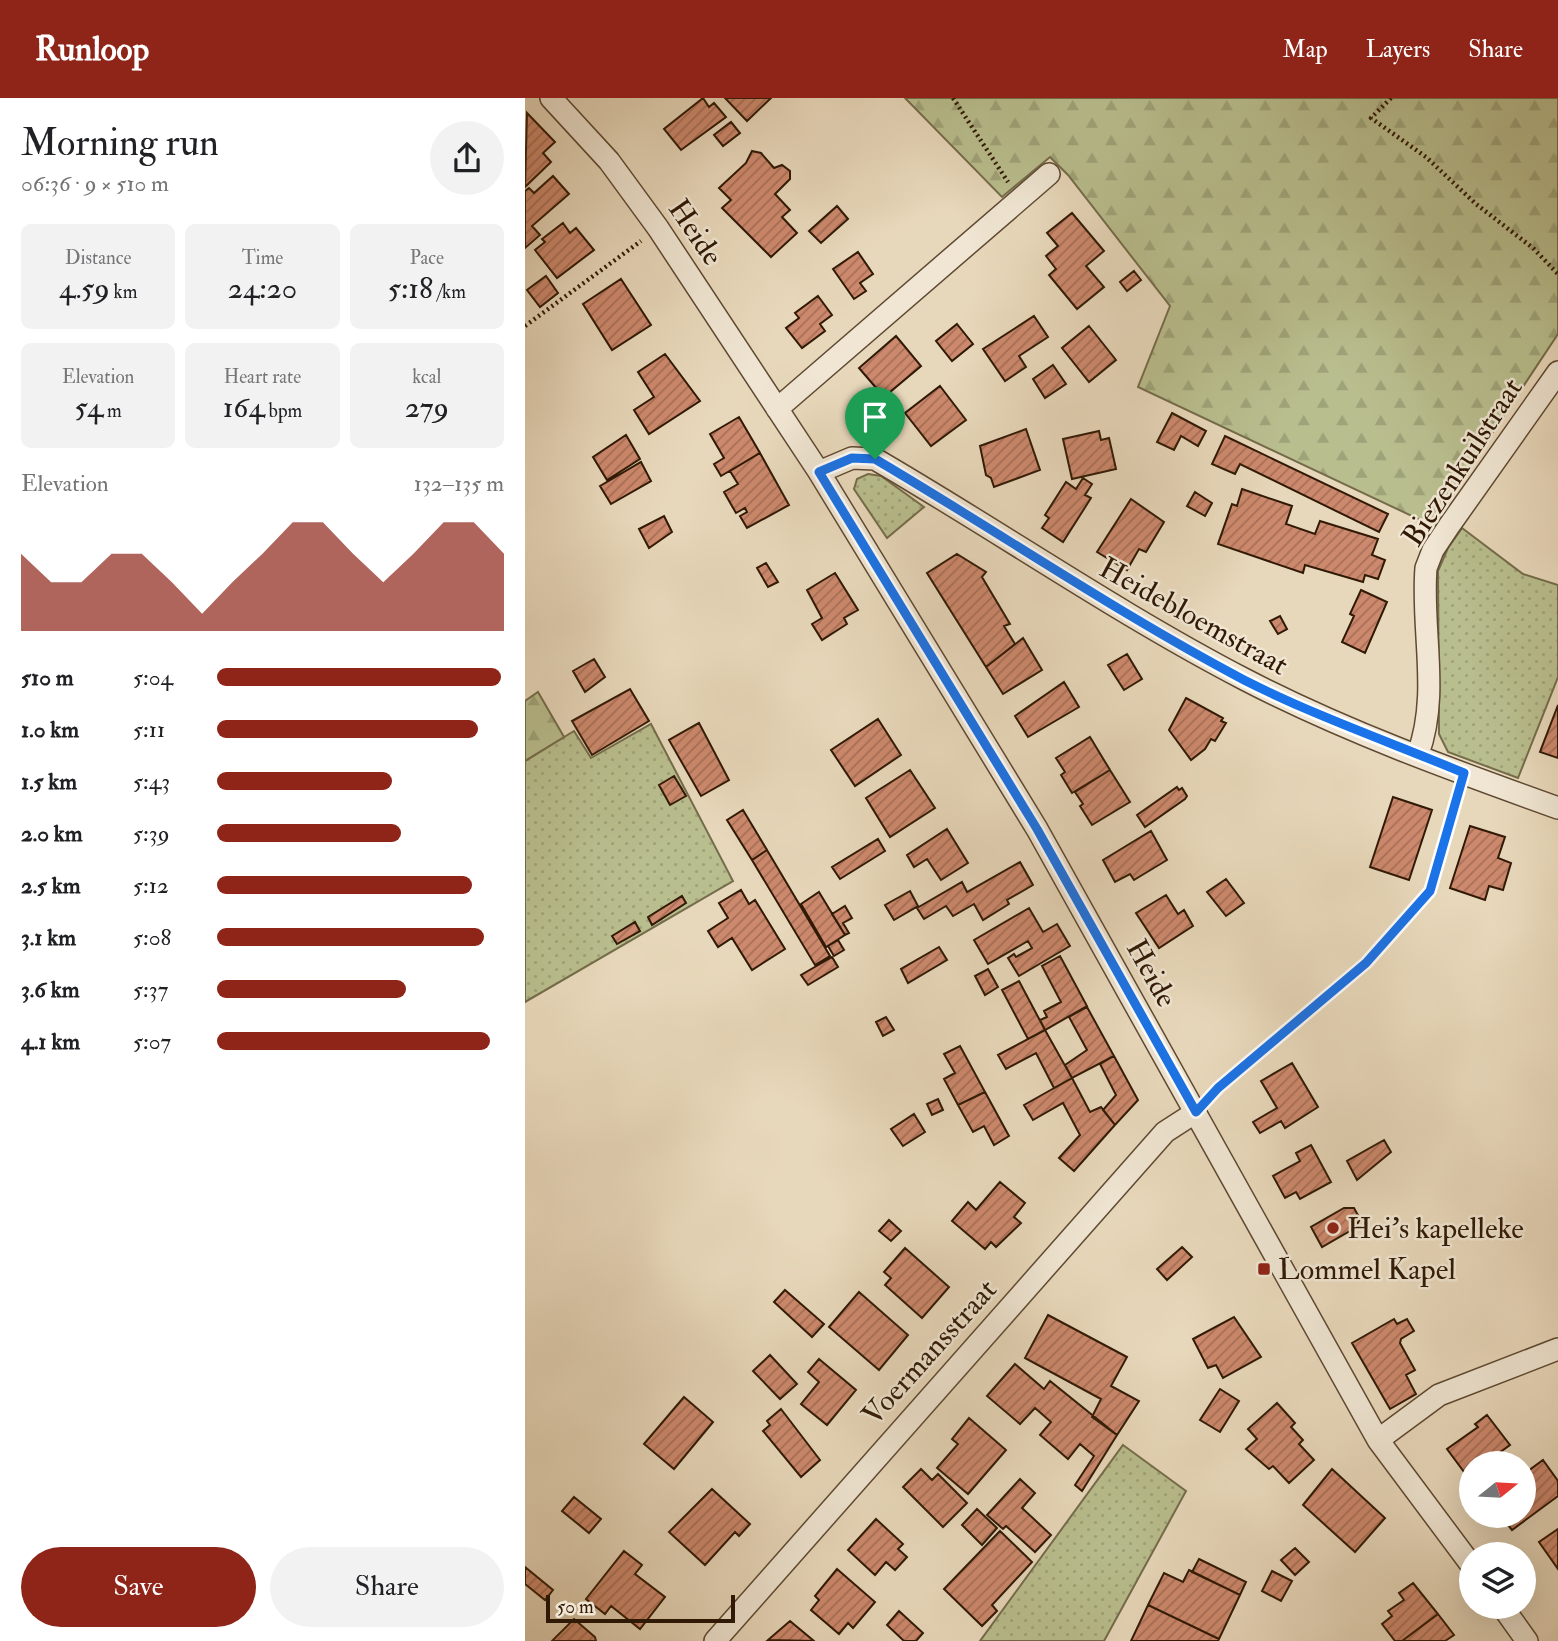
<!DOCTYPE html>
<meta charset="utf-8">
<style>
:root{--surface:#fff;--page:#f2f2f2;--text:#202124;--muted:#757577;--accent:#8f2418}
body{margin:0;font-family:"IM FELL Double Pica",serif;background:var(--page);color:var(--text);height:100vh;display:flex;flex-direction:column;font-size:26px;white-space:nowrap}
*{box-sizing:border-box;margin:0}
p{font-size:23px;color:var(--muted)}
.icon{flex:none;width:38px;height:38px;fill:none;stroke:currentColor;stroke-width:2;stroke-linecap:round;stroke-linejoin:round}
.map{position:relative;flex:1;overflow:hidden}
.details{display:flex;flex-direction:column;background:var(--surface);width:525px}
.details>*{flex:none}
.needle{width:46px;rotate:72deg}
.controls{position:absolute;left:934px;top:1353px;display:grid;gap:14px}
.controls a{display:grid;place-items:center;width:77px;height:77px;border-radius:50%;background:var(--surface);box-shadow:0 7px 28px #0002;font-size:35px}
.scale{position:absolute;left:21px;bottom:18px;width:189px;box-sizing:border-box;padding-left:7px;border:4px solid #301905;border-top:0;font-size:19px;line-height:24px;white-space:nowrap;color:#301905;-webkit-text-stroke:5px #f0e6d3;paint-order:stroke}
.pin{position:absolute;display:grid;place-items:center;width:60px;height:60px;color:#fff;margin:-72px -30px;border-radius:50% 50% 50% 0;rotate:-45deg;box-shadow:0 0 7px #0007}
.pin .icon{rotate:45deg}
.round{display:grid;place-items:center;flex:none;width:74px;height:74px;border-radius:37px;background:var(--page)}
.summary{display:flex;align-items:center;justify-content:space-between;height:119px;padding:0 21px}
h1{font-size:38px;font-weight:600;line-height:52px}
.stats{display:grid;grid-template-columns:repeat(3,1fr);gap:10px;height:119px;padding:7px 21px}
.stats div{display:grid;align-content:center;border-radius:10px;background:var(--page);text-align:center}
.stats b{font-size:30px;font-weight:600}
.stats small{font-size:19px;font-weight:400}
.stats p{font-size:19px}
.chart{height:196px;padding:14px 21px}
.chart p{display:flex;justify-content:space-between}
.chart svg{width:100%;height:126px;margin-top:7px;fill:var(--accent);opacity:.7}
.cta{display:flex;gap:14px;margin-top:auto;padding:14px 21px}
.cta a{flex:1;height:80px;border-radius:42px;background:var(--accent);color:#fff;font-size:28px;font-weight:600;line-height:80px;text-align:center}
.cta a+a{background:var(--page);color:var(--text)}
ul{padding:0 21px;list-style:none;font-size:23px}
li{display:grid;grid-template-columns:112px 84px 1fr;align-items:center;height:52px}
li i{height:18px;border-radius:9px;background:var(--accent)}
header{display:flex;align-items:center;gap:42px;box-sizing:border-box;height:98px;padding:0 35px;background:var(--accent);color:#fff}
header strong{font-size:33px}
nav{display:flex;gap:38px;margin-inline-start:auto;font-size:24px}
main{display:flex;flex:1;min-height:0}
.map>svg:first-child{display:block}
.grass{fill:url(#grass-dots);stroke:#746c4a;stroke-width:2}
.forest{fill:url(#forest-firs);stroke:#746c4a;stroke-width:2}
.building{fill:url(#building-hatch);stroke:#301905;stroke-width:2}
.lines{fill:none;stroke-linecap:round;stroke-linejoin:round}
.street-casing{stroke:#5e4932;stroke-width:24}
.path{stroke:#301905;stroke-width:4.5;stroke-dasharray:2 3.5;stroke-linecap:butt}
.street{stroke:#f0e6d3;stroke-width:21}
.route-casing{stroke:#fff;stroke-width:14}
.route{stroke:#1a73e8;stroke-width:9}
.poi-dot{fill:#8f2418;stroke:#f0e6d3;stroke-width:2.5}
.labels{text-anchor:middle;stroke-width:5;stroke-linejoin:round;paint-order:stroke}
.street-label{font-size:30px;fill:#301905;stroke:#f0e6d3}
.poi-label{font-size:30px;fill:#301905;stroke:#f0e6d3;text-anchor:start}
</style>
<header>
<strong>Runloop</strong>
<nav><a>Map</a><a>Layers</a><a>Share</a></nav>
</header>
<main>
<section class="details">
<div class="summary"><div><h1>Morning run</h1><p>06:36 · 9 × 510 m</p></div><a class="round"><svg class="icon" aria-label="share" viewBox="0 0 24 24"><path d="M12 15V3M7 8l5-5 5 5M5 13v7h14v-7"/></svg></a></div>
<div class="stats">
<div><p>Distance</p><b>4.59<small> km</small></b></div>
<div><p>Time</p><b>24:20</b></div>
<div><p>Pace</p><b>5:18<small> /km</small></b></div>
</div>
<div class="stats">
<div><p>Elevation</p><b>54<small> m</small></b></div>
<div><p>Heart rate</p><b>164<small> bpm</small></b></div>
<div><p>kcal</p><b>279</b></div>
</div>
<div class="chart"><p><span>Elevation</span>132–135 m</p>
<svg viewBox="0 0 160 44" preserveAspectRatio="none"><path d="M0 44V17L10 27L20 27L30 17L40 17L50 27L60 38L70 27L80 17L90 6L100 6L110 17L120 27L130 17L140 6L150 6L160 17V44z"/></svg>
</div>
<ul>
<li><b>510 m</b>5:04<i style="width:99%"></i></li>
<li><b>1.0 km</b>5:11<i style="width:91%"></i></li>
<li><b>1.5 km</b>5:43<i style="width:61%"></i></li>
<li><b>2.0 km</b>5:39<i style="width:64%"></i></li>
<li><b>2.5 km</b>5:12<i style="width:89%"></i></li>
<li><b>3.1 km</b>5:08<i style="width:93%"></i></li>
<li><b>3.6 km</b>5:37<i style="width:66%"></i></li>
<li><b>4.1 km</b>5:07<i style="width:95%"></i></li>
</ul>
<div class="cta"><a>Save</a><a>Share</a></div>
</section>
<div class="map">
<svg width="1033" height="1543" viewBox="0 0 1033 1543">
<defs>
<pattern id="grass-dots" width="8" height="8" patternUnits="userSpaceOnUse" patternTransform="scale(1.75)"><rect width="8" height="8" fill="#b9be8e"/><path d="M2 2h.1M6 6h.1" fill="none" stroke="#9fa379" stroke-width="1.8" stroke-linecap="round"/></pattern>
<pattern id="forest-firs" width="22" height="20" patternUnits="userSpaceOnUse" patternTransform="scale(1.75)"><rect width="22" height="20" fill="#b9be8e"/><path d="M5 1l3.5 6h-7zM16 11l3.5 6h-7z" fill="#9fa379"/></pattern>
<pattern id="building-hatch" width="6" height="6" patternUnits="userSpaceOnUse" patternTransform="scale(1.75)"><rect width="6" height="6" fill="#cd896d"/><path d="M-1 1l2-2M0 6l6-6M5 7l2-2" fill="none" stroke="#a76f58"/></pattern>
</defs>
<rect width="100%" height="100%" fill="#e8d8bb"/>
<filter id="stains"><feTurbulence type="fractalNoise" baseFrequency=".00286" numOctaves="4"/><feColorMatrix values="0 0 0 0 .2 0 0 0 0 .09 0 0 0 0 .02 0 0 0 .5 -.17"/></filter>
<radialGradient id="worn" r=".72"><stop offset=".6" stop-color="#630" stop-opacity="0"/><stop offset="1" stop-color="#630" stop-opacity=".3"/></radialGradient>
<path class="grass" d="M343,376L356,378L399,409L362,440L329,391L332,381Z
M937,430L998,476L1033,487V579L993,680L923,654L914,636L913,473L923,450Z
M126,626L208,783L0,904V663L49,633L66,660Z
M598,1347L661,1393L579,1543H455Z"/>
<path class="forest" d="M380,0H1033V236L906,427L613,289L645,208L543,77L525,59L477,99Z
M13,594L39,639L0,663V603Z"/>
<path class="building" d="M178,0L184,9L189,5L201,19L156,52L139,31Z
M200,0H246L222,23Z
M2,15L30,44L18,55L26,64L0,89Z
M206,24L215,35L198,48L189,37Z
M227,53L236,55L249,70L257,67L265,73V81L250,96L265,112L257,119L272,135L246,159L197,110L206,102L194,90L221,65Z
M28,78L44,96L7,128L15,137L0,150V93L4,90L9,95Z
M312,108L323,121L296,145L284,133Z
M547,115L579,153L561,168L579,189L552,211L524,177L531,171L521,158L533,148L522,135Z
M38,125L45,135L51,130L69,152L32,180L10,152L20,144L17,141Z
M333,154L348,176L335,185L341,193L329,201L308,171Z
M609,173L616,182L602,193L595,184Z
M21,178L33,195L15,209L2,192Z
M96,181L126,227L87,252L58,206Z
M293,198L307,217L295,226L300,233L277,250L261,230L274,220L270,215Z
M509,218L523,239L494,258L501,269L480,283L458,251Z
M432,226L448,246L427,263L411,243Z
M564,228L591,262L564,284L537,250Z
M371,238L396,268L359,299L334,270Z
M140,256L175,303L124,336L109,312L129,299L113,274Z
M528,267L541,286L520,300L508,281Z
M415,288L441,322L406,348L380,315Z
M647,315L681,333L673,348L656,338L649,352L632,344Z
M214,319L235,355L196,378L189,366L199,360L185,336Z
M501,331L515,372L469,389L466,380L461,377L455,348Z
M574,333L576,342L584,340L591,371L547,381L538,341Z
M101,337L115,361L82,382L68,359Z
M700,338L863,416L854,434L715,366L710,376L687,366Z
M235,355L264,407L222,430L215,418L222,414L220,410L211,415L199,394L213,386L205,373Z
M116,364L126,383L86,406L75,388Z
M558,380L567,386L560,397L566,400L538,444L517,430L524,420L520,417L541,384L551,391Z
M717,391L767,408L761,426L790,436L795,423L853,441L847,457L860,462L853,481L840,477L838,484L780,467L778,475L693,446L707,406L712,408Z
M670,394L687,405L680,418L662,408Z
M606,401L639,424L621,454L614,451L602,472L572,454Z
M139,418L147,434L124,450L114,431Z
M432,456L461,474L457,479L485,526L479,528L490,546L461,569L402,475Z
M241,465L253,484L243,489L232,470Z
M310,475L333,512L319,520L322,526L297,542L287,526L297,520L282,492Z
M836,492L862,504L840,555L817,544L829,518L825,516Z
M755,518L762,531L753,536L745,523Z
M498,540L517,572L478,596L461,569Z
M602,556L617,581L599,592L583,567Z
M69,561L80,579L60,594L48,573Z
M539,584L554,609L503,639L490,618Z
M105,591L124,623L67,657L47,623Z
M661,600L698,620L696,623L701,625L690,643L686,641L680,651L666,662L644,632Z
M1033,607V660L1015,654Z
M353,621L376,657L330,688L306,652Z
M174,625L204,682L176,698L144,642Z
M565,639L585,672L547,695L536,677L540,674L531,660Z
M385,672L410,710L365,739L341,700Z
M585,672L605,704L567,727L555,708L558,706L550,694Z
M149,678L161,698L145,707L134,687Z
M652,689L654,692L657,690L662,698L660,701L620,729L612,717Z
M868,699L907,712L884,782L845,769Z
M218,712L242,752L227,762L202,722Z
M945,728L980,739L973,760L986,765L978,792L964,788L960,802L925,790Z
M422,731L443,765L416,782L402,761L389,769L382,757Z
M626,733L642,762L609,782L605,776L590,784L578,762Z
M353,741L360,753L315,781L307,769Z
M242,752L305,858L290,867L227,762Z
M495,764L508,787L482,802L484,806L458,822L449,806L428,818L421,808L399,821L392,810L437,784L442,794Z
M701,781L719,805L701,818L682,794Z
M216,792L224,806L230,802L260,851L227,872L207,840L193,849L183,833L203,820L194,805Z
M385,793L393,808L369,822L360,807Z
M294,794L320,837L301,849L276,806Z
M641,797L653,816L659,812L668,828L634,850L611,815Z
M157,798L161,805L127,827L123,819Z
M320,808L327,820L318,825L324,835L320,837L307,816Z
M504,810L518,834L532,826L545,848L494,878L483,860L489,856L491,859L507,850L503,843L463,866L449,842Z
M110,824L115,833L92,846L87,838Z
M313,842L319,852L309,858L303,848Z
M414,849L422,862L383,885L376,871Z
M535,858L562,908L520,932L515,922L522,919L519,913L536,904L517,868Z
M307,859L313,869L283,887L276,877Z
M463,871L473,889L460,897L450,878Z
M494,883L520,932L503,941L477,892Z
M562,909L589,958L547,980L540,967L562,952L544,919Z
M361,919L369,932L358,938L351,924Z
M520,932L547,980L529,990L511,955L481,971L473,957Z
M435,948L460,994L433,1007L419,981L430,975L419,956Z
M589,958L613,1002L590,1027L578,1012L591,997L575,966Z
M767,965L793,1009L760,1030L756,1023L735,1035L728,1024L752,1010L736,983Z
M547,980L565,1014L576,1009L590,1027L549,1073L534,1060L555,1037L538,1005L508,1022L499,1007Z
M460,994L484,1038L469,1047L459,1028L448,1034L433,1007Z
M413,1001L418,1012L407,1017L402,1006Z
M389,1016L400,1034L378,1048L366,1031Z
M859,1042L866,1054L832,1082L822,1063Z
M786,1047L806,1084L775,1101L771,1094L760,1100L748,1078L775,1063L771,1055Z
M475,1084L500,1105L489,1119L496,1125L471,1149L466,1144L460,1151L427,1123L443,1104L451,1112Z
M819,1110H829L835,1121L830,1130L797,1149L786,1129Z
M364,1122L376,1133L366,1143L354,1133Z
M657,1149L667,1159L642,1182L632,1171Z
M380,1150L424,1189L397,1220L360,1187L366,1180L359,1174Z
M260,1192L299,1226L287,1239L249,1204Z
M334,1194L383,1237L354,1272L304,1229Z
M523,1217L602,1259L586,1288L614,1303L592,1337L567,1319L576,1301L500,1260Z
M709,1219L736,1259L698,1280L691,1267L683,1270L668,1241Z
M869,1221L872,1226L882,1221L889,1233L876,1241L875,1245L890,1272L881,1277L891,1296L865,1311L827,1245Z
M245,1257L272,1286L255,1301L228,1273Z
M294,1261L331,1292L302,1327L276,1306L294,1284L283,1274Z
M490,1266L519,1291L525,1283L592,1337L557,1393L550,1387L569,1358L555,1346L543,1361L515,1337L526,1324L510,1310L495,1326L462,1298Z
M695,1291L714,1303L695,1334L675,1322Z
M159,1299L188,1324L149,1371L119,1346Z
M752,1305L770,1325L766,1329L778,1342L774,1346L789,1362L764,1385L748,1368L744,1371L721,1351L732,1341L723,1331Z
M256,1311L295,1362L276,1379L238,1333L245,1327L242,1323Z
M962,1317L985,1347L960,1365H947V1375L942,1378L922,1351L953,1329L950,1326Z
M444,1320L481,1352L443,1396L412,1370L433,1346L427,1341Z
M1018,1362L1033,1383V1398L987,1432L976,1418H999V1376Z
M396,1371L407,1382L413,1376L442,1405L418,1429L378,1389Z
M807,1371L860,1420L830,1454L778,1407Z
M495,1381L510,1395L497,1410L526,1437L510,1454L481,1428L478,1431L462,1417Z
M187,1391L225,1426L214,1438L210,1434L180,1467L144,1434Z
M49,1399L76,1421L64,1435L37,1413Z
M452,1411L472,1430L457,1447L437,1427Z
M351,1421L378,1446L373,1451L382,1459L370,1472L361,1464L350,1477L323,1452Z
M1033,1431V1471L1014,1444Z
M475,1433L507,1464L467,1507L472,1513L457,1528L419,1491Z
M770,1450L784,1464L770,1477L756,1462Z
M99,1453L117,1467L110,1476L140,1499L115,1531L86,1508L80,1516L61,1501Z
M674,1461L721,1484L715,1497L667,1474Z
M0,1469L28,1492L20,1502L0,1486Z
M312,1471L350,1504L328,1530L323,1525L314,1536L286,1512L294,1502L290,1498Z
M664,1472L715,1497L694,1541L623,1507L639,1475L658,1484Z
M747,1473L767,1483L756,1503L737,1493Z
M888,1485L913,1516L877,1543H870L857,1526L867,1518L863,1513L879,1502L874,1495Z
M623,1507L694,1541L693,1543H606Z
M374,1513L398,1535L391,1543H379L362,1527Z
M913,1516L929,1537L920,1543H877Z
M49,1521L70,1539L71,1543H27Z
M265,1523L289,1543L243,1542Z"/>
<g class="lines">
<g class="street-casing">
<path id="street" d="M26,0L84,63L133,130L294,374L512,731L853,1342L947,1468
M252,311L524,76
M294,374L327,360L350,361C474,433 592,515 719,581C819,633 927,672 1033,710
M893,656C915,596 896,532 901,470L908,452L924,428L1033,274
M853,1342L914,1297L1033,1251
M977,1508L1002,1543
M190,1543L640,1034L671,1014"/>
</g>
<path class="path" d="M428,0L483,84
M866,0L846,20L901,59L951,106L1008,150L1033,176
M0,228L116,143
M686,997L841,865L905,793L933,696"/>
<use href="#street" class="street"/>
</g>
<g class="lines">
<g class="route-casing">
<path id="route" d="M327,360L350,361C474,434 592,515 719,582C790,618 865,644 939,675L905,793L841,865L693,990L671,1014L512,731L294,374Z"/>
</g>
<use href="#route" class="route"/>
</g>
<g class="poi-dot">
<circle cx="808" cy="1130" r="7"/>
<rect x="732" y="1164" width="14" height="14" rx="3.5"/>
</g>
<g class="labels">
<g class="street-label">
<text transform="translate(171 134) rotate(56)" y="10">Heide</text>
<text transform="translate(937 364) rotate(-57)" y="10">Biezenkuilstraat</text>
<text transform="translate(669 518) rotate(29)" y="10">Heidebloemstraat</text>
<text transform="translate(627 875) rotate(61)" y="10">Heide</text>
<text transform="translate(404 1254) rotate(-48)" y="10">Voermansstraat</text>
</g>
<g class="poi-label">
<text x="822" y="1140">Hei's kapelleke</text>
<text x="753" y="1181">Lommel Kapel</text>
</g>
</g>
<rect width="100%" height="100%" filter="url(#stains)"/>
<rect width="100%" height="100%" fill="url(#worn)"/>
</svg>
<div class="controls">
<a><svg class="needle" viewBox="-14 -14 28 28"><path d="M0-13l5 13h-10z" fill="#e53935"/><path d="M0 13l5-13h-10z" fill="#757577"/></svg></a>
<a><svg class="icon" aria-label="layers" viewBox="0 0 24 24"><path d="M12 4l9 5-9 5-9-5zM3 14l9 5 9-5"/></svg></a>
</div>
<div class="scale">50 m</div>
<div class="pin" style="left:350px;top:361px;background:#1e9e55"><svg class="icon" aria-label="arrive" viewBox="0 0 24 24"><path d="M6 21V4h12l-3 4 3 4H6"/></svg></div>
</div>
</main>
